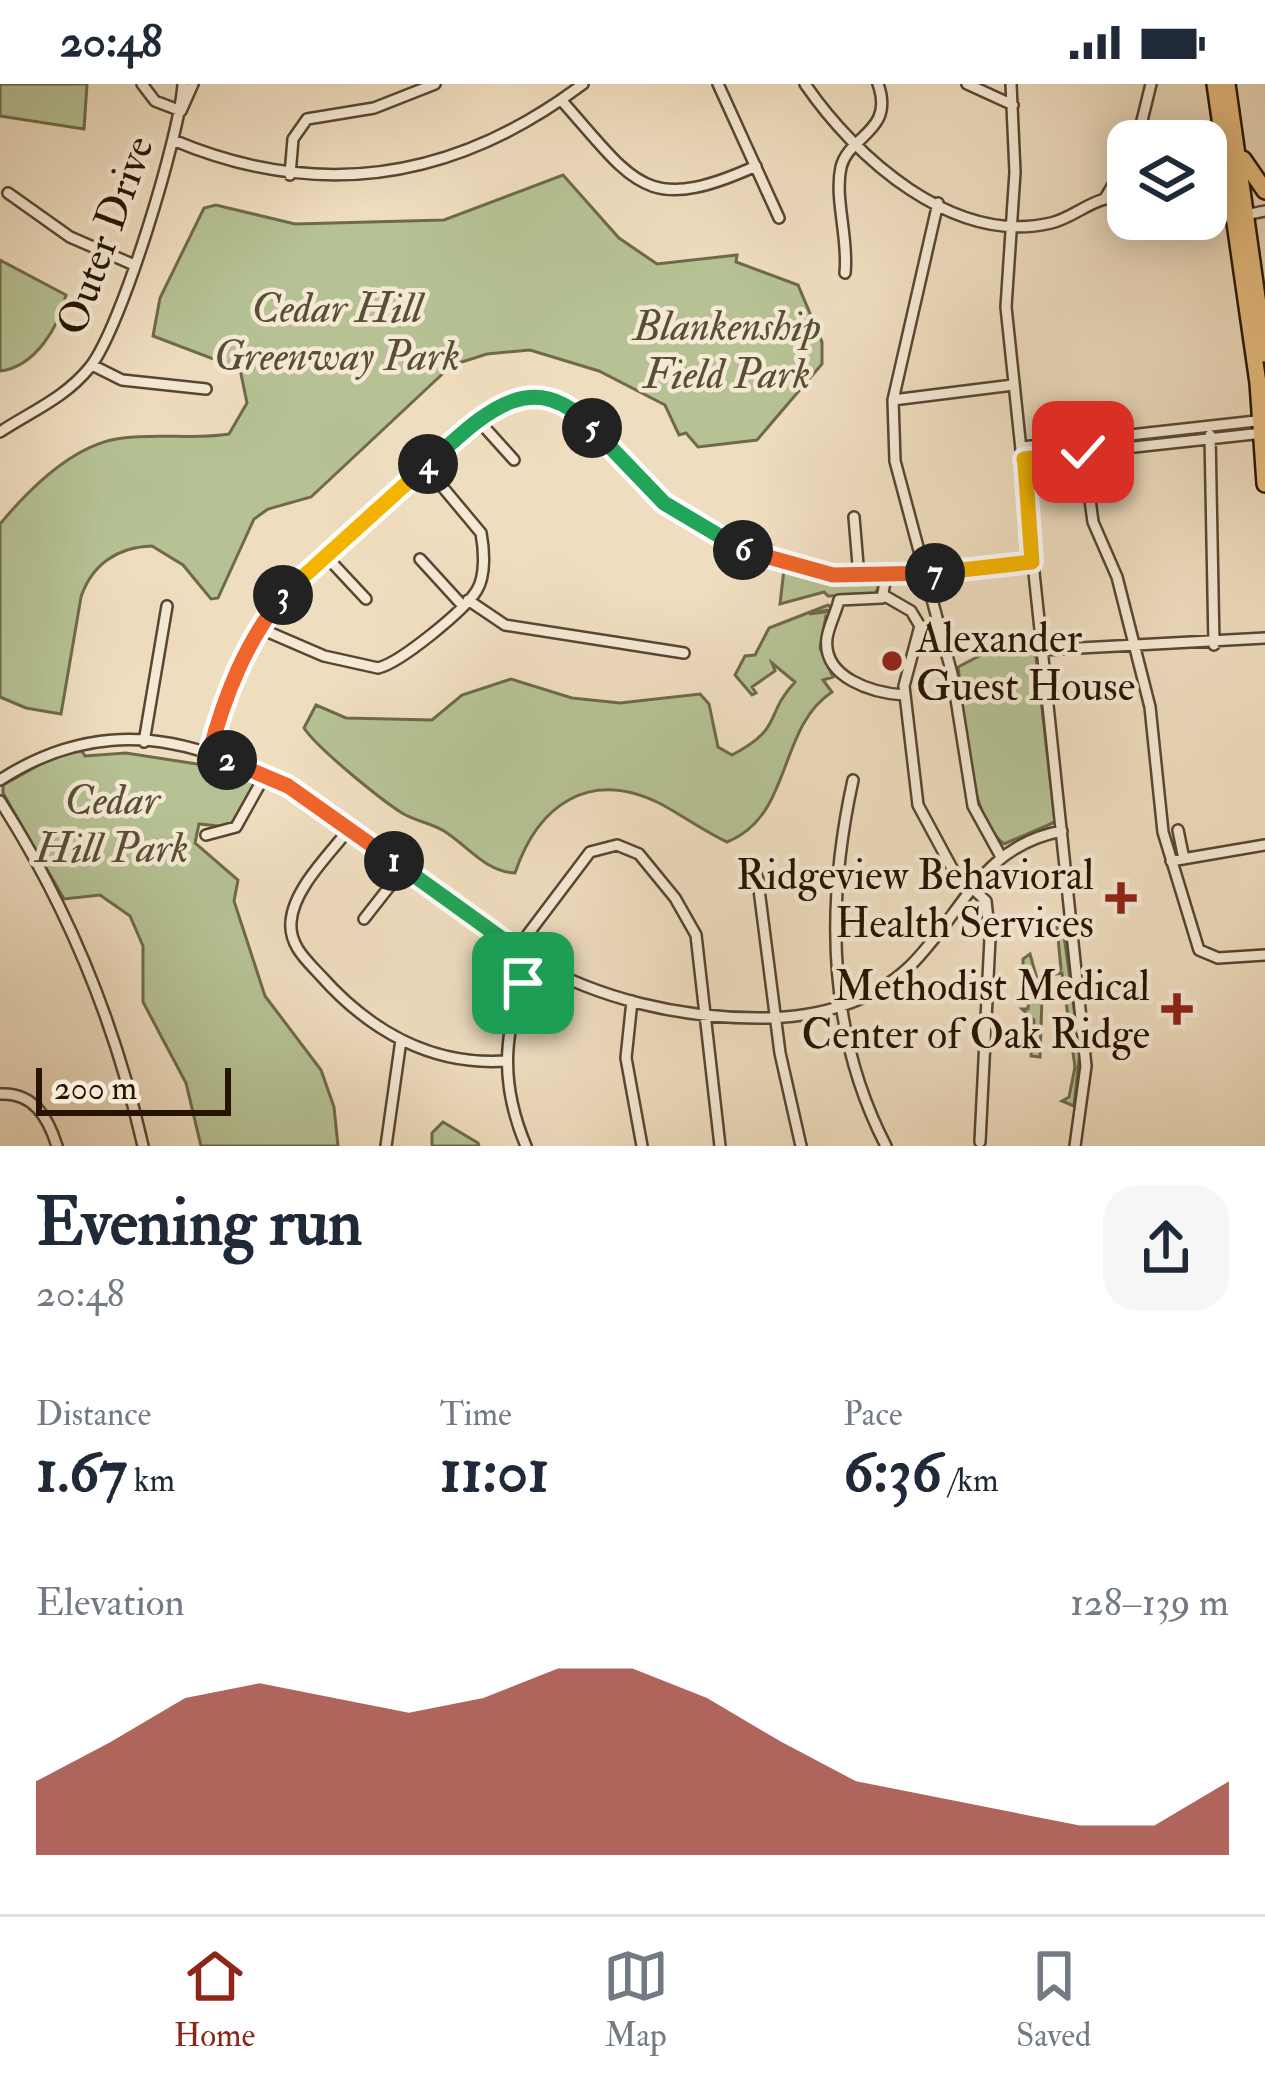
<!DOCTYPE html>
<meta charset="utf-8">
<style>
:root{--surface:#fff;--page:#f6f6f7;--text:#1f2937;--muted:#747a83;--line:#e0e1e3;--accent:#8f2418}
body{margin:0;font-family:"IM FELL Double Pica",serif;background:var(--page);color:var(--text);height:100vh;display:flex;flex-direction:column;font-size:45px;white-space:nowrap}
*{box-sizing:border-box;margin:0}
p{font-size:39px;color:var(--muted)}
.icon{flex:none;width:66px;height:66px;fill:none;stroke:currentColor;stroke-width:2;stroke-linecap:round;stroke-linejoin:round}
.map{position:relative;height:1062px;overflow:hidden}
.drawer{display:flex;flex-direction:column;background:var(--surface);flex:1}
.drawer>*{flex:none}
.fabs{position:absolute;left:1107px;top:36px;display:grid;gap:24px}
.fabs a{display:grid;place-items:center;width:120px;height:120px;border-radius:24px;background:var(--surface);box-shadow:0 6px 30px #0003;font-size:60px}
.scale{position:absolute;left:36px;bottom:30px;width:195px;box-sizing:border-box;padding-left:12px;border:6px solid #261300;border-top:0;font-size:33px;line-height:42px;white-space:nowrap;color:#261300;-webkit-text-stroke:9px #f5e9d5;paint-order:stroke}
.pin{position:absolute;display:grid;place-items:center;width:102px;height:102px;color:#fff;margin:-51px;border-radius:24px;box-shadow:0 6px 18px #0006}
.km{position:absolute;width:60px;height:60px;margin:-30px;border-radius:50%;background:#222;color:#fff;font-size:33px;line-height:60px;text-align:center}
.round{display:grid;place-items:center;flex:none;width:126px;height:126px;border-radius:36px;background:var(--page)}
.summary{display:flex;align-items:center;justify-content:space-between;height:204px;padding:0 36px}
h1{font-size:66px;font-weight:700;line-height:90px}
.figures{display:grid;grid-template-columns:repeat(3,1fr);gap:18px;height:204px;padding:12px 36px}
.figures div{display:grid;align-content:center}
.figures b{font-size:60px;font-weight:700}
.figures small{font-size:33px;font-weight:400}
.figures p{font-size:33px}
.chart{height:336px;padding:24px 36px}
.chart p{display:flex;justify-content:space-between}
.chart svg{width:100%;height:216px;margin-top:12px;fill:var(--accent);opacity:.7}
.status{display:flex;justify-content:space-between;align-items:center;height:84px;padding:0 60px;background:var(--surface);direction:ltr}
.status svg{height:33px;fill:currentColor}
.menu{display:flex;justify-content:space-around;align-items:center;height:168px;border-top:3px solid var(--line);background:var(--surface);font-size:33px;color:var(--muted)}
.menu a{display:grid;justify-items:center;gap:6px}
.menu .active{color:var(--accent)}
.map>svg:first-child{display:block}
.green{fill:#b6c294;stroke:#6e6a4a;stroke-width:3}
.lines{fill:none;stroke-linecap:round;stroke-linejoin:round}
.minor-casing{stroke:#584630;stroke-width:14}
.highway-casing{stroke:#261300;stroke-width:20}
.minor{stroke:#f5e9d5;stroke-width:9}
.highway{stroke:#e8be80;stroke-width:15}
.split-1-casing{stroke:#fff;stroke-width:24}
.split-2-casing{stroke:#fff;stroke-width:24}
.split-3-casing{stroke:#fff;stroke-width:24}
.split-4-casing{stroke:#fff;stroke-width:24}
.split-5-casing{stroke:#fff;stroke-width:24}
.split-6-casing{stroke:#fff;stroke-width:24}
.split-7-casing{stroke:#fff;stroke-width:24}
.split-8-casing{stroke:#fff;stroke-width:24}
.split-9-casing{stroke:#fff;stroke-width:24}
.split-1{stroke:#22a559;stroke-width:15}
.split-2{stroke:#f0652b;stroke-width:15}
.split-3{stroke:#f0652b;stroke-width:15}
.split-4{stroke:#f5b400;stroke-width:15}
.split-5{stroke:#22a559;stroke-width:15}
.split-6{stroke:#22a559;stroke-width:15}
.split-7{stroke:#f0652b;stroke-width:15}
.split-8{stroke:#f5b400;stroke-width:15}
.split-9{stroke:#f5b400;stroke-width:15}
.poi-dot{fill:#8f2418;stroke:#f5e9d5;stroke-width:4.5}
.labels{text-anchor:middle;stroke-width:9;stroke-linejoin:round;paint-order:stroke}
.street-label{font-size:42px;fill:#261300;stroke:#f5e9d5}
.park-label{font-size:42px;font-style:italic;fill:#585034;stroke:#f5e9d5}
.poi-label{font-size:42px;fill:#261300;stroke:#f5e9d5;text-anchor:end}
</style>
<div class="status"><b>20:48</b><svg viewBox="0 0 49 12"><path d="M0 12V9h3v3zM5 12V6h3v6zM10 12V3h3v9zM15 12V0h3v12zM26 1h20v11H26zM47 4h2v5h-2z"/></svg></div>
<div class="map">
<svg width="1265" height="1062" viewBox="0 0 1265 1062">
<rect width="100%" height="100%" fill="#efddbf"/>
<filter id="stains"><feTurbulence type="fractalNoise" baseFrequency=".00167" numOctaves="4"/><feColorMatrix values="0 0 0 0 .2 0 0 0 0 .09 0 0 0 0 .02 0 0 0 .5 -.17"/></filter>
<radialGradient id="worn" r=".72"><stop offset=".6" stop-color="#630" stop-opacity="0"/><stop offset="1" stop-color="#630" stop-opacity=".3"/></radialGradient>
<path class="green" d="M0,0H87L84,45L0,32Z
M563,91L619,154L657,180L737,171L736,178L798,201L822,258V280L757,356L698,363L686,349L679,351L665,321L599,287L530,266L487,270L452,281L311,413L268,425L254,435L218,514L211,515L183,481L152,462C118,463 92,480 81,513L61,630L26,624L0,613V440C30,404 76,359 123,354C159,349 194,356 229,350L247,319L240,285L153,252L160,214L204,124L216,121L295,140L444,136Z
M0,176L66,211C59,243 35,283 0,287Z
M784,485L872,497L879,503L874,511L828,512L824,508L780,520Z
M828,521L833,525L809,530L833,527L831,534L826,532L820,564L833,593L823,596L832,608C777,644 793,732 727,758C704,747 683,732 661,720C589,684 538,721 515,789C486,788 468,762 444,747C431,739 415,737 402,729C380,715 317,664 304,644L316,621L346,634L432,636L462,611L511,595L572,614L620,619L700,610L709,620L718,663L732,671C784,644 764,631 795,598L772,579L775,587L752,603L756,609L752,611L735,591L745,572L755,571L769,544Z
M1035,564L1055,738L1004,760C966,731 965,629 958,583L985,569Z
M82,667L85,672L126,669L210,682L213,675L257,695L240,731L227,743L199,740L195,759L238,796L234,817L265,912L321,986L334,1023L338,1062H201L186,999L143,918V862L130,832L100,811L64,815L3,709V701L55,672Z
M1062,837L1080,967L1074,1022L1062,1017L1069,1013L1075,983L1062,889L1056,890L1061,885L1057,843Z
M1030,870L1042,913L1040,973L1031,972L1034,936L1022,925H1028L1030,904L1023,900V875Z
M443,1038L478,1059L479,1062H432V1049Z"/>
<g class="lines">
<g class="minor-casing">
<path id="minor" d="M142,0L155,17L181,27L193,0
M718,0L779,134
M805,0C855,73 953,162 1051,139C1078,133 1100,105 1128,117
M967,0L1013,21
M1011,0L1015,88L1006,223L1086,982L1075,1062
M562,17C635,99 645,132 756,82
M173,56C320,118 457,95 583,0
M1137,57L1151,0
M290,91L293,55L307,35L374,24L435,0
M8,109L70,153L132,180
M1105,114L1128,76
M938,119L893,316L895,377L952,590L973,722L1000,771
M1245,131L1265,127
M1169,135L1234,132
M845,189C849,155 834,115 841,83C849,51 895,48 878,0
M92,281L122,296L206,305
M893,316L1013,301
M478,336L514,376
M0,348C32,327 65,314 90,283C121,245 180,51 183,0
M1210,351L1214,561
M1082,356L1093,438L1117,493L1150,623L1163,748L1199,866L1218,874L1265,871
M1022,363L1265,336
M1024,375L1263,349
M854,433L859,493
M324,470L366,515
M420,475L462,521
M886,493L882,514L839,516C836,529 829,541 827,554C822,594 873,609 904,611
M885,512L911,527L920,542L904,602L918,721L953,786L986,817L990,854L980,1058
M468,516L505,541L684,569
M259,544L324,572L378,584C400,579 465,526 477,506C486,491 484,465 481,449L425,382
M1043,566L1265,554
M144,658L167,522
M209,670L239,578L289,504L481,334C506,313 537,307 566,323C605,344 630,391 664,419C774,509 900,493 1032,478
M0,696C201,566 372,783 531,876C599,915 680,934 758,934C813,934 869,921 910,882C963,830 980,762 1062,747
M853,696C826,819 827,948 886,1062
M0,717C68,823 115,939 143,1062
M349,745C330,770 293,805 291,838C289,861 306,876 321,892C370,947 432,982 506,977
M1178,746L1184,775
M206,751L236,743L265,691
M1171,777L1265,761
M756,782L780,969L801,1062
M364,835L404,784
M516,866L590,768L617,761L639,770L675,814L696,851L720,1062
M632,917L626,974L642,1062
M0,1010C33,1008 48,1033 57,1062
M386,1062L401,956
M526,1062C498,996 503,940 533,877"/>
</g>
<g class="highway-casing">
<path id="highway" d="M1215,0L1258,299L1265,400
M1227,0L1265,270
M1243,75L1265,107"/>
</g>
<use href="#minor" class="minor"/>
<use href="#highway" class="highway"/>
</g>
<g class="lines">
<g class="split-1-casing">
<path id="split-1" d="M394,777L533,877L523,899"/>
</g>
<g class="split-2-casing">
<path id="split-2" d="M227,676L288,702L394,777"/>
</g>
<g class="split-3-casing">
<path id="split-3" d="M227,676L209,670C225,610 245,560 283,511"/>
</g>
<g class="split-4-casing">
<path id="split-4" d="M283,511L428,380"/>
</g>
<g class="split-5-casing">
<path id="split-5" d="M428,380C478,336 530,276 592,344"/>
</g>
<g class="split-6-casing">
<path id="split-6" d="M592,344L664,419L743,466"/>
</g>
<g class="split-7-casing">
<path id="split-7" d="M743,466L833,491L935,489"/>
</g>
<g class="split-8-casing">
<path id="split-8" d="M935,489L1032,478L1025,380"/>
</g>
<g class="split-9-casing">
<path id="split-9" d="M1025,380L1024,375L1083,368"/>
</g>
<use href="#split-1" class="split-1"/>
<use href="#split-2" class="split-2"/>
<use href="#split-3" class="split-3"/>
<use href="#split-4" class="split-4"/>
<use href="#split-5" class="split-5"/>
<use href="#split-6" class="split-6"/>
<use href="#split-7" class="split-7"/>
<use href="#split-8" class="split-8"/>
<use href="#split-9" class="split-9"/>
</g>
<g class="poi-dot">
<circle cx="892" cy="577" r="12"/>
<path d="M1115 796h12v12h12v12h-12v12h-12v-12h-12v-12h12z"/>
<path d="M1171 907h12v12h12v12h-12v12h-12v-12h-12v-12h12z"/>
</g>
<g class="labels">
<g class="street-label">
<text transform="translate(104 151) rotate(-70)" y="15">Outer Drive</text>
</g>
<g class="park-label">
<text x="337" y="238">Cedar Hill<tspan x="337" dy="48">Greenway Park</tspan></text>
<text x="727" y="256">Blankenship<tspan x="727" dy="48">Field Park</tspan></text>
<text x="112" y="730">Cedar<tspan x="112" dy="48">Hill Park</tspan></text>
</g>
<g class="poi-label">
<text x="916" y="568" text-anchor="start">Alexander<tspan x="916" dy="48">Guest House</tspan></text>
<text x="1094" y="805">Ridgeview Behavioral<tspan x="1094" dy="48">Health Services</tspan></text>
<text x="1150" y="916">Methodist Medical<tspan x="1150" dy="48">Center of Oak Ridge</tspan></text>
</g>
</g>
<rect width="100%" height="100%" filter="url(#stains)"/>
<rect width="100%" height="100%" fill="url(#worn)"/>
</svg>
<div class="fabs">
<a><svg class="icon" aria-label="layers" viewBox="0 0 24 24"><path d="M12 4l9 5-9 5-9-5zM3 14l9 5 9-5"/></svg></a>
</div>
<div class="scale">200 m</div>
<div class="pin" style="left:523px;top:899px;background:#1e9e55"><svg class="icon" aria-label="arrive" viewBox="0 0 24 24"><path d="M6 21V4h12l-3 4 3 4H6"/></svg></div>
<div class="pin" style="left:1083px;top:368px;background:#d93025"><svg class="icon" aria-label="check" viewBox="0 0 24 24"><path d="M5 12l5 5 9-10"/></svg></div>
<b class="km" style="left:394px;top:777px">1</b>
<b class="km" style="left:227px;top:676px">2</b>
<b class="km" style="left:283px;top:511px">3</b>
<b class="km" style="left:428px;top:380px">4</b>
<b class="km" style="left:592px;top:344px">5</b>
<b class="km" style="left:743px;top:466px">6</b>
<b class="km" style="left:935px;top:489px">7</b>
</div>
<section class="drawer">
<div class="summary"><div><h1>Evening run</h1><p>20:48</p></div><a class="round"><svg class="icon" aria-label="share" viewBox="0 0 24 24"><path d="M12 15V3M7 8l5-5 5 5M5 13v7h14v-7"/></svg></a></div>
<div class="figures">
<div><p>Distance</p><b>1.67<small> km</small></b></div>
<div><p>Time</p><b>11:01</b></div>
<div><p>Pace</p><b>6:36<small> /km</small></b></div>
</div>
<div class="chart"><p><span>Elevation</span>128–139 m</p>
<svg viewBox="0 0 160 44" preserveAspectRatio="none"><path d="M0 44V29L10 21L20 12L30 9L40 12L50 15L60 12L70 6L80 6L90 12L100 21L110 29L120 32L130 35L140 38L150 38L160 29V44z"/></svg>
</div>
</section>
<nav class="menu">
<a class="active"><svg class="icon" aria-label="home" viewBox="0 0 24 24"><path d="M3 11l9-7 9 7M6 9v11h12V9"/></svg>Home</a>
<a><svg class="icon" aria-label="map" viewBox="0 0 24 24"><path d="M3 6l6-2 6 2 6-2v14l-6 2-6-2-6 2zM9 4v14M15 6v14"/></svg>Map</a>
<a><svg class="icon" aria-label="saved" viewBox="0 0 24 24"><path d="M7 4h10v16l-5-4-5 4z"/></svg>Saved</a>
</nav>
